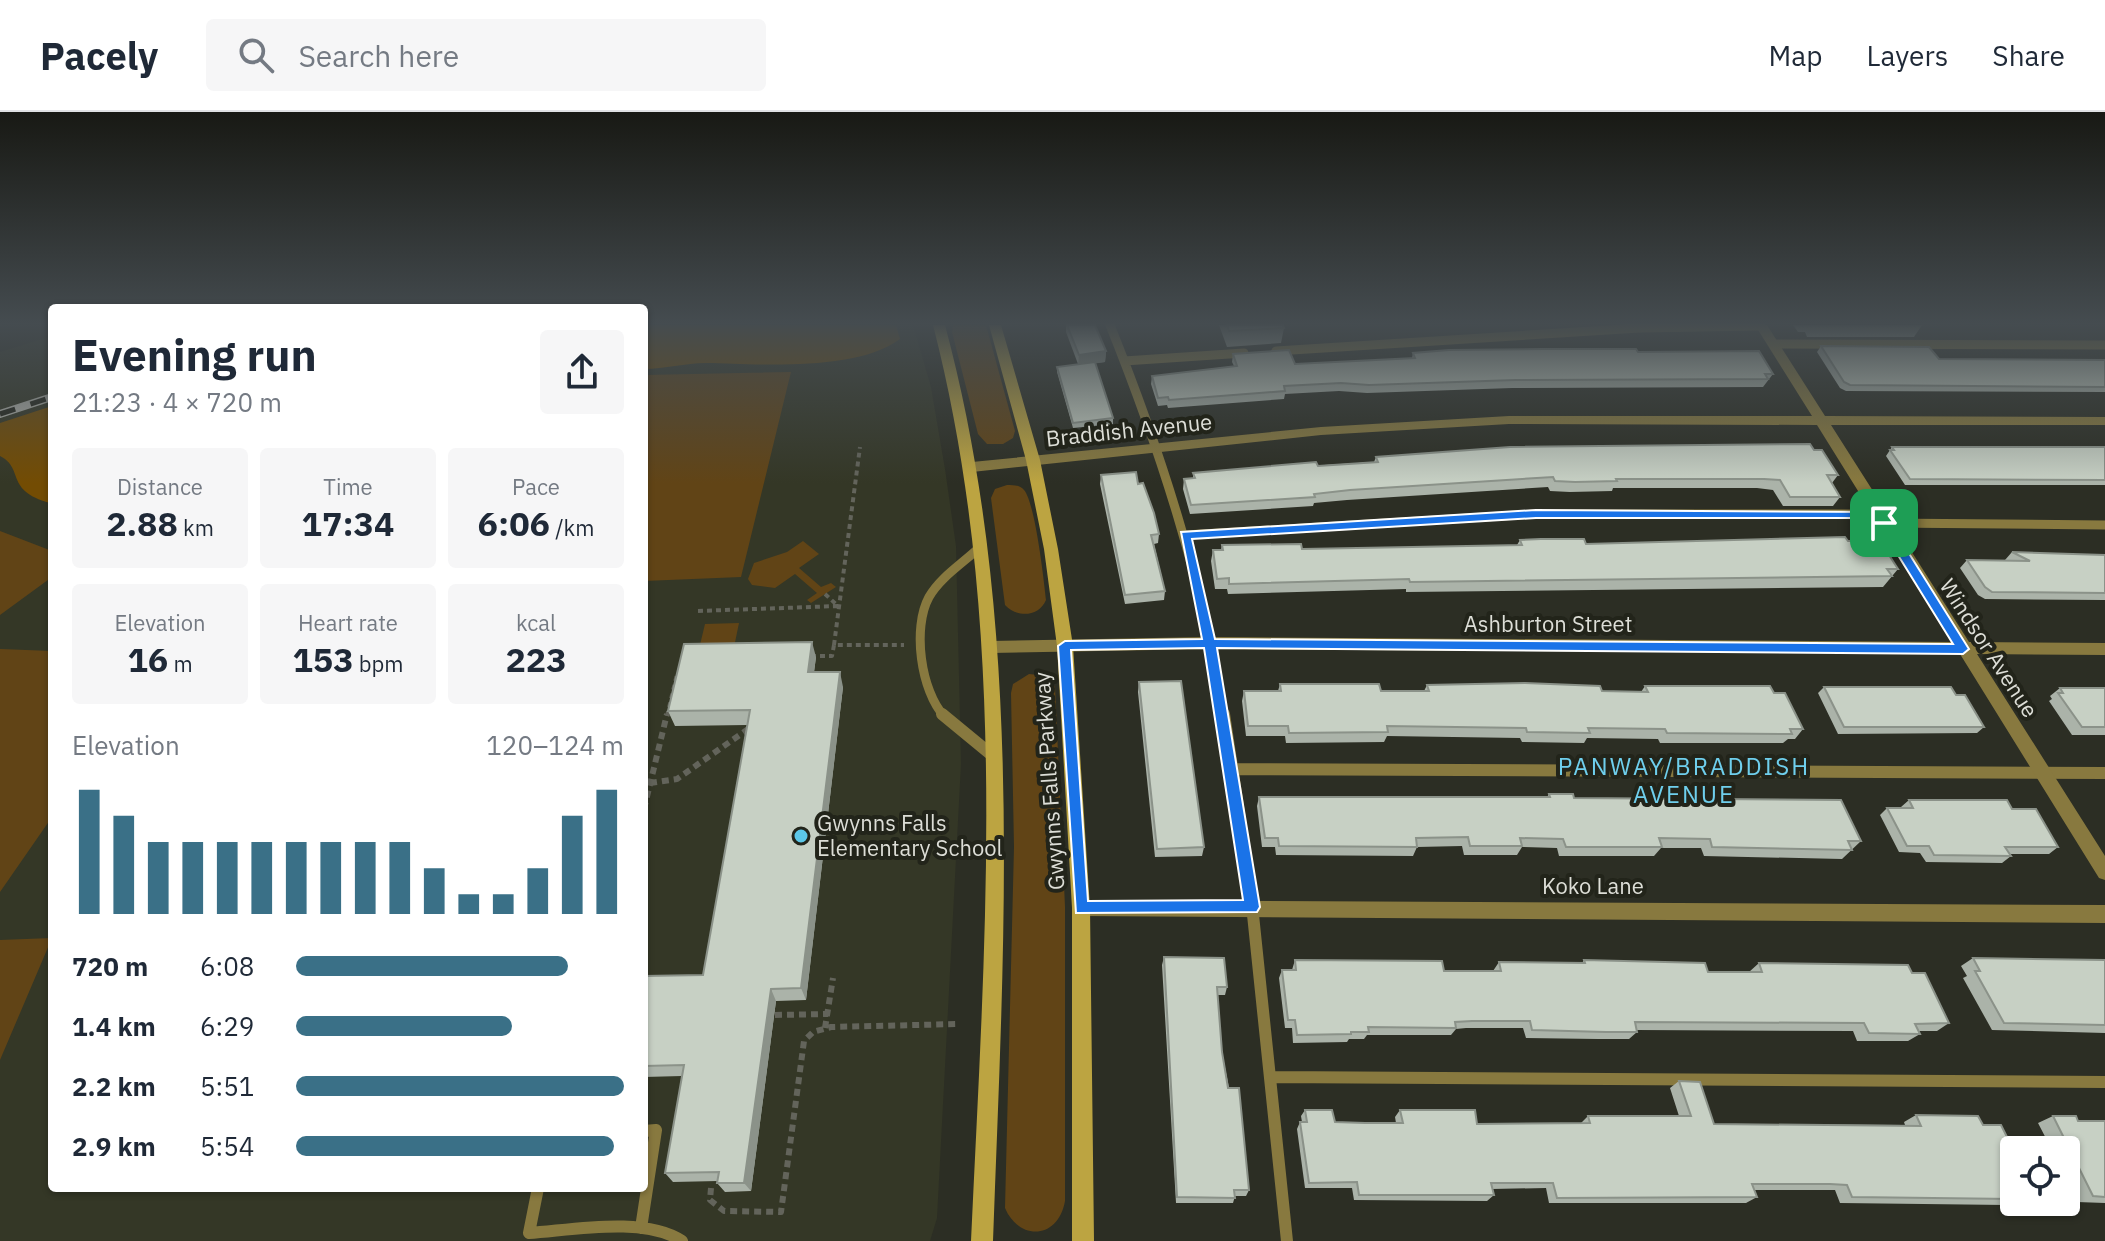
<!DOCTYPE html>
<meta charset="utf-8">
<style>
:root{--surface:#fff;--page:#f6f6f7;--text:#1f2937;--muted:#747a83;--line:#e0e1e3;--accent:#3a7087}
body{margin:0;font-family:"IBM Plex Sans",sans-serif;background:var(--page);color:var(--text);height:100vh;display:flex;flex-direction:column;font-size:30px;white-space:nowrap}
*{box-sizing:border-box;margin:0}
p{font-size:26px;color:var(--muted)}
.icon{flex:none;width:44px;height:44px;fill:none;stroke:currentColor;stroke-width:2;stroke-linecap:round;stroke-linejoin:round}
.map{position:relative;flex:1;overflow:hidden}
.panel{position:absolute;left:48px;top:192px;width:600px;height:888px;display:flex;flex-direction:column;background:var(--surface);border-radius:8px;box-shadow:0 2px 6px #0004}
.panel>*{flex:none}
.controls{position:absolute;left:2000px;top:1024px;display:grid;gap:16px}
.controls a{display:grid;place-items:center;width:80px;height:80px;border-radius:8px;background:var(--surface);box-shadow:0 2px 6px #0004;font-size:40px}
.pin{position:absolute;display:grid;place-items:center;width:68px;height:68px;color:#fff;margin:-34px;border-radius:16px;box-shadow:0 4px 12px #0006}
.round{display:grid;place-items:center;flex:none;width:84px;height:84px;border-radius:8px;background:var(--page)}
.summary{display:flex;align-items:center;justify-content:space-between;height:136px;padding:0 24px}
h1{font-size:44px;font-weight:700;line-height:60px}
.metrics{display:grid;grid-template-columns:repeat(3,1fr);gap:12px;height:136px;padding:8px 24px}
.metrics div{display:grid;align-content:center;border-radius:8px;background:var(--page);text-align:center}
.metrics b{font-size:34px;font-weight:700}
.metrics small{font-size:22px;font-weight:400}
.metrics p{font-size:22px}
.chart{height:224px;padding:16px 24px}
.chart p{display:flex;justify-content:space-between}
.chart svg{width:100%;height:144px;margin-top:8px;stroke:var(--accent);stroke-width:6}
ul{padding:0 24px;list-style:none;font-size:26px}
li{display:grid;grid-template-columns:128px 96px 1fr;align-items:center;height:60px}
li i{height:20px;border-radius:10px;background:var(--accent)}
header{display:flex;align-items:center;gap:48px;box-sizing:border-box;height:112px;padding:0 40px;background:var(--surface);border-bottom:2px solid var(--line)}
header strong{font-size:38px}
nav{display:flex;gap:44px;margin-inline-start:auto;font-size:28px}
.search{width:560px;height:72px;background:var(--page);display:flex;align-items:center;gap:20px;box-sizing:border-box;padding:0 28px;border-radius:8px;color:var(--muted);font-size:30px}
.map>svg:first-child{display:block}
.built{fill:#343726}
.green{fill:#614416}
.forest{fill:#734c03}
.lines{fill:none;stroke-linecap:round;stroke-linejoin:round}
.path-far1{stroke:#63645b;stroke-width:4;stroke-dasharray:5 4;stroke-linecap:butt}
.path{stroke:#63645b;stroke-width:6;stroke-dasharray:7 5;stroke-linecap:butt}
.service-far1{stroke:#88793f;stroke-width:9}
.service{stroke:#88793f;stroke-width:12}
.minor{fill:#88793f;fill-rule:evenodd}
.secondary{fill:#bca441;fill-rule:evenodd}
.rail-casing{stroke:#b4b5ad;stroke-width:8}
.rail{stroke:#22241a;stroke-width:5;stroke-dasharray:16;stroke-linecap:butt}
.wall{fill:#abb3a9}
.shaded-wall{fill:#8b9289}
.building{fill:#c7d0c4;stroke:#8b9289;stroke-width:2}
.route{fill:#1a73e8;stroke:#fff;stroke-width:2;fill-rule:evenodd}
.poi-dot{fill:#5cc7e8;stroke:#22241a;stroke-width:3}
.labels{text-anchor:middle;stroke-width:8;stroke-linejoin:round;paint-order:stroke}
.street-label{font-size:22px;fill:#ddded7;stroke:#22241a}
.poi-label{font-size:22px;fill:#ddded7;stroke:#22241a;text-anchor:start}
.neighbourhood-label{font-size:24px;letter-spacing:2px;fill:#6fcfed;stroke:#22241a}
</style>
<header>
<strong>Pacely</strong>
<div class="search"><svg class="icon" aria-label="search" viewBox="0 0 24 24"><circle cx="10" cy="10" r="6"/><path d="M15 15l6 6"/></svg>Search here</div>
<nav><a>Map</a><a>Layers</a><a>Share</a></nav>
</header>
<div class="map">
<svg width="2105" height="1129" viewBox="0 0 2105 1129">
<rect width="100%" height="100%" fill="#2c2e24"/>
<path class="built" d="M789,213H913L931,275L945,357L956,434L961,652L937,1106L930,1129H0V240L52,224V1076H644V223Z"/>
<path class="green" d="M953,213H986L1015,319L1013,326L1003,332H987L978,322L952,220Z
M791,260L741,465L644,469V263Z
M1007,373C1013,373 1020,373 1024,378C1035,390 1044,469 1046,488C1039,505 1017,506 1005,493L991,386L995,377Z
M0,419L52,439V465L0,503Z
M803,429L819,442L799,456L821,475L831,471L836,475L811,491L807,488L817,481L795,462L775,476L752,473L748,467L754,451L787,440Z
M739,511L733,540L698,541L705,512Z
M0,537L52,539V705L0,780Z
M1029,562L1047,564L1055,575L1065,795V1089C1058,1128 1019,1129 1005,1096L1014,735L1011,581L1013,572Z
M52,826L0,948V828Z"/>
<path class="forest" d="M644,213H896L900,227C856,260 758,252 706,251C685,251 665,257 644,257Z
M52,294V391H50C4,378 25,357 0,344V311Z"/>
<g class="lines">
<path class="path-far1" d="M825,482L838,494
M698,499L839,494
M834,533L860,335
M811,544H832L834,533H904
M667,604L677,562"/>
<path class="path" d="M650,671L677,667L751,615
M644,697L667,602
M775,903L828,902
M825,916L833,866
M711,1076L710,1088L724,1099L781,1100L804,929L813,920L831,915L959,912"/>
<path class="service-far1" d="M1110,213C1161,340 1202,468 1224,604
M1773,232L2105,233
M1276,239L1639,216L1761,214
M1124,249L1244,241
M1884,411L2105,413
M1185,423L1536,402H1879
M944,604C921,579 912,516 929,485C941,464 965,450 982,433"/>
<path class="service" d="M942,602L993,644
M1224,602L1250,774L1287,1129
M1232,657L2105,661
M1271,965L2105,970
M538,1076L529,1121C573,1118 644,1104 682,1129
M641,1116L656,1018L644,1019"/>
<path class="minor" d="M1755,213H1767L1825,304L2105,305V313H1831L1969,530L2105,531V543L1977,542L2105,744V768L2099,766L1960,542L1209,537L990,541L982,535L990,529L1209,525L1952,530L1817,313L1509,312L1321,323L972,360L965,355L972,350L1321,315L1509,304H1812Z
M1081,788L2105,793V811L1081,804L1074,802L1072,796L1074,790Z"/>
<path class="secondary" d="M933,213H945C1025,511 1004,824 993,1129H971C985,824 1010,512 933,213Z
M989,213H1001L1040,348L1058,437L1073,534L1090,796L1094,1129H1072V796L1057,534L1044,437L1026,348Z"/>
<g class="rail-casing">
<path id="rail" d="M0,302L52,285"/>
</g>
<use href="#rail" class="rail"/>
</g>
<path class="wall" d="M1066,213H1095L1106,239L1105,250L1095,251L1113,306V312L1073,316L1057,260V255L1078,252L1066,220Z
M1219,213H1283L1284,216L1281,231L1227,235Z
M1793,213H1922L1914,225H1807L1805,220H1798Z
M1821,234L1939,247L2105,248V280L1846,279L1840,276L1817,240Z
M1638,240L1773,262L1763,275L1512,276L1367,281L1339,279L1285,282L1284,287L1168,296L1167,293L1158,294L1151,272L1152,264L1234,254L1232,250L1233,242L1295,252L1412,246L1413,241Z
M1892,335H2105V373H1905L1886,344Z
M1814,338L1838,363L1832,371L1840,385L1833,394H1783L1773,378L1757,376H1613L1612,379L1570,380L1550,379L1548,375L1347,388L1314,391L1313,394L1190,402L1183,377L1184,367L1193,366V361L1374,350L1376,345Z
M1101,363L1159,422L1158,431L1154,432L1165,479L1164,488L1125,492L1100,372Z
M1520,428L1586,432L1848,429L1898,457L1883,475L1406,480V477L1228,482L1227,477H1215L1211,449L1213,438H1221L1222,433L1302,437L1517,433Z
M2012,440L2105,443V488L1985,487L1978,483L1960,456L1967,448H2006H2005Z
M816,545L814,560L843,575L806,888L776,889L751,1079L725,1080L717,1071L718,1069L673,1070L665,1061L682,964L644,965V864L703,863L747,613L675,614L668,599Z
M1139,570L1204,735L1202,744L1155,745L1138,580Z
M1280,572L1381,579H1424L1427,573L1641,580L1645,574L1774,581L1803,617L1795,627H1788L1783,631H1660L1658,627L1587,626L1584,631L1522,630L1520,626L1387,624L1384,630L1286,631L1285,624H1246L1242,589L1244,579H1278Z
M1824,575L1956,583L1984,615L1977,621L1838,622L1818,581Z
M2060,576H2105V623H2072L2049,589L2052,587L2050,584Z
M1549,682L1574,686L1861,729L1842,747L1704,744L1701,736H1661L1654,744H1559L1557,736L1522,735L1517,743H1464L1462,734L1417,735L1413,744L1276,743L1275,735H1262L1257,694L1259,685H1547Z
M1909,688L2012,697L2058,735L2049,742H2009L2011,744L2002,751L1926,750L1920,741L1899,740L1880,703L1887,696H1902L1901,695Z
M1164,845L1227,875L1225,883H1217L1222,940L1249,1078L1246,1084H1235L1233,1091H1176L1162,853Z
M1973,846L2105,848V921L1992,918L1963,866L1967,864L1961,854Z
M1295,848L1444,859H1493L1499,850L1582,851L1584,848L1708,860H1749L1759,851L1912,861L1949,911L1937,919H1919L1920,922L1908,929H1857L1853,919L1637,918V920L1629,927H1598L1526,926L1523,916H1466L1456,917L1451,923H1367L1364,927H1349L1347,930L1293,931L1292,916H1285L1279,866L1282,858H1292Z
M1679,969L1714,1012L1905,1013L1904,1010L1916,1003L1983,1013L2014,1039V1090L2006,1093L1840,1091L1835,1078H1754L1757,1085L1746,1091H1549L1546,1076L1492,1077L1494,1083L1487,1089L1354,1088L1352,1076H1305L1297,1017L1300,1010H1302L1301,1004L1305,998L1335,1010L1365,1011H1396L1395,1005L1400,998L1477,1012L1581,1011L1588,1004H1679L1670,976Z
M2053,1004L2078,1009H2105V1091L2077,1090L2066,1067V1038H2052L2038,1011Z"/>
<path class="shaded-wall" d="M1106,239L1105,250L1078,254L1079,243Z
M812,530L816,545L812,575L808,560Z
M840,560L843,575L806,888L801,876Z
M771,877L776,889L751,1079L744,1071Z"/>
<path class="building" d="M1067,213H1095L1106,239L1079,243Z
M1227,213H1283L1284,216L1229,219Z
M1821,234L1929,235L1939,247L2105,248V275L1850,273L1844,270Z
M1543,237H1636L1638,240L1759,239L1773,262H1765L1768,267L1515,268L1369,273L1341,271L1284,274L1285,279L1169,288L1168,285L1158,286L1152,264L1237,254L1233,242L1289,238L1295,252L1415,246L1413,241L1449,238Z
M1095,250L1113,306L1073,311L1057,255Z
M1810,332L1814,338H1822L1838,363H1827L1840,385H1790L1780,368L1764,367H1616L1617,369L1575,370L1555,369L1553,365L1350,378L1314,382L1315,385L1191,393L1184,367L1195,366L1193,361L1316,350L1318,354L1378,350L1376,345L1510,335Z
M1892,335H2105V368L1910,367L1890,338H1894Z
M1136,360L1138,372L1143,371L1154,401L1159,422L1151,423L1165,479L1125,483L1101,363Z
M1845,425L1848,429H1880L1898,457H1887L1892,464L1410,470L1409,467L1229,472V466L1217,467L1213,438H1223L1222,433L1301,432L1302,437L1522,433L1520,428L1541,427H1584L1586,432Z
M2012,440L2105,443V481L1992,480L1985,475L1967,448L2030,449Z
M812,530L808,560H840L801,876L771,877L744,1071H717L719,1060L665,1061L684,953L644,954V864L703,863L750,598L668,599L684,532Z
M1181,569L1204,735L1157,737L1139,570Z
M1525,571L1600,574L1602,579L1648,580L1645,574H1770L1774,581H1785L1803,617H1790L1792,622L1667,621L1665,617L1588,616L1590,621L1527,620L1526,616L1387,614L1388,620L1289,621L1288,614H1248L1244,579H1281L1280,572H1379L1381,579H1429L1427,573Z
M1824,575H1951L1956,583H1965L1984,615H1844Z
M2060,576H2105V615H2082L2058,581H2063Z
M1549,682H1573L1574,686L1841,688L1861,729H1848L1852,738L1712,735L1710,727L1659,726L1662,735H1566L1563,727L1520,726L1522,734H1470L1468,725L1416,726L1417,735L1279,734L1278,726H1265L1259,685H1550Z
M1909,688H2007L2012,697H2036L2058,735H2005L2011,744L1934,743L1929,734H1907L1887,696H1913Z
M1164,845L1224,846L1227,875H1217L1222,940L1228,976H1239L1249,1078H1234L1235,1086L1177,1085Z
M1973,846L2105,848V913L2004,911L1975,859H1980Z
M1295,848L1442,849L1444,859H1501L1499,850L1585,851L1584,848L1705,851L1708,860H1762L1759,851L1908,853L1912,861H1925L1949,911L1915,912L1920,922L1869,921L1864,911L1635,910L1637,920H1606L1532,918L1530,909H1472L1455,910L1456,916L1368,915L1369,920H1351V922L1297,923L1295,908H1288L1282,858H1296Z
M1679,969L1700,970L1714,1012L1921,1014L1916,1003L1978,1004L1983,1013H2001L2014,1039V1087L1852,1085L1847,1073L1830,1072H1752L1757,1085L1557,1086L1553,1071H1491L1494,1083H1359L1357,1070L1309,1071L1300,1010H1307L1305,998H1332L1335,1010L1365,1011H1403L1400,998H1475L1477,1012L1590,1011L1588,1004H1691Z
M2053,1004H2076L2078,1009H2105V1085L2093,1084Z"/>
<linearGradient id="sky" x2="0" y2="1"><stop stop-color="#181914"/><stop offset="0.57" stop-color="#454c50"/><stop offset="1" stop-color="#454c50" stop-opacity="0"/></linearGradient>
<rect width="2105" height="371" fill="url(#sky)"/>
<path class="route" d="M1536,398L1883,400L1969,537L1963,542L1217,536L1260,795L1257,800L1076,801L1058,534L1065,529L1202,527L1181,420ZM1536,406H1875L1953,532L1215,527L1192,427ZM1204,536L1243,788L1088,789L1071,538Z"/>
<circle class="poi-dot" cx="801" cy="724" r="8"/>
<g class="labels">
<g class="street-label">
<text transform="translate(1129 318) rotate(-6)" y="8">Braddish Avenue</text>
<text x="1548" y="520">Ashburton Street</text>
<text transform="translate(1989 536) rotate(57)" y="8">Windsor Avenue</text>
<text transform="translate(1049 669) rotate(-94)" y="8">Gwynns Falls Parkway</text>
<text x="1593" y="782">Koko Lane</text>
</g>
<g class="poi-label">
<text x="817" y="719">Gwynns Falls<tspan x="817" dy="25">Elementary School</tspan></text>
</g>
<g class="neighbourhood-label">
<text x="1684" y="663">PANWAY/BRADDISH<tspan x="1684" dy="28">AVENUE</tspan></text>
</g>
</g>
</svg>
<div class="controls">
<a><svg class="icon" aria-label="locate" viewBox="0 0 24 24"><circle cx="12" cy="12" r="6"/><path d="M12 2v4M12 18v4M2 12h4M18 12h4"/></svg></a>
</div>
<div class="pin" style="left:1884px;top:411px;background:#1e9e55"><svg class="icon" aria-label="arrive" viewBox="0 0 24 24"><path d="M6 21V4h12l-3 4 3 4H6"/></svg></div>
<section class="panel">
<div class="summary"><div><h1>Evening run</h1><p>21:23 · 4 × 720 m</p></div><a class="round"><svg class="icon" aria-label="share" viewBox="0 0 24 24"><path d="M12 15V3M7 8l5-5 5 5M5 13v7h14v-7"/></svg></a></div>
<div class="metrics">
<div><p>Distance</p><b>2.88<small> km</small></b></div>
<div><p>Time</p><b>17:34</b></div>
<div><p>Pace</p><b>6:06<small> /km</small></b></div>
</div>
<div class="metrics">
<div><p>Elevation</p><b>16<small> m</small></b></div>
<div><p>Heart rate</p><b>153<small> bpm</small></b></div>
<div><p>kcal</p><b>223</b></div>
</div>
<div class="chart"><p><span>Elevation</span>120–124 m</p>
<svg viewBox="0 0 160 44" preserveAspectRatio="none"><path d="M5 44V6M15 44V14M25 44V22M35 44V22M45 44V22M55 44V22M65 44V22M75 44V22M85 44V22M95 44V22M105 44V30M115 44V38M125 44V38M135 44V30M145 44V14M155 44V6"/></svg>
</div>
<ul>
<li><b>720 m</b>6:08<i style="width:83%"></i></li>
<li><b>1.4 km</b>6:29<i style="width:66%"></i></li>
<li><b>2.2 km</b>5:51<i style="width:100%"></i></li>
<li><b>2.9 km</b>5:54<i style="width:97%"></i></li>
</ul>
</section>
</div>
